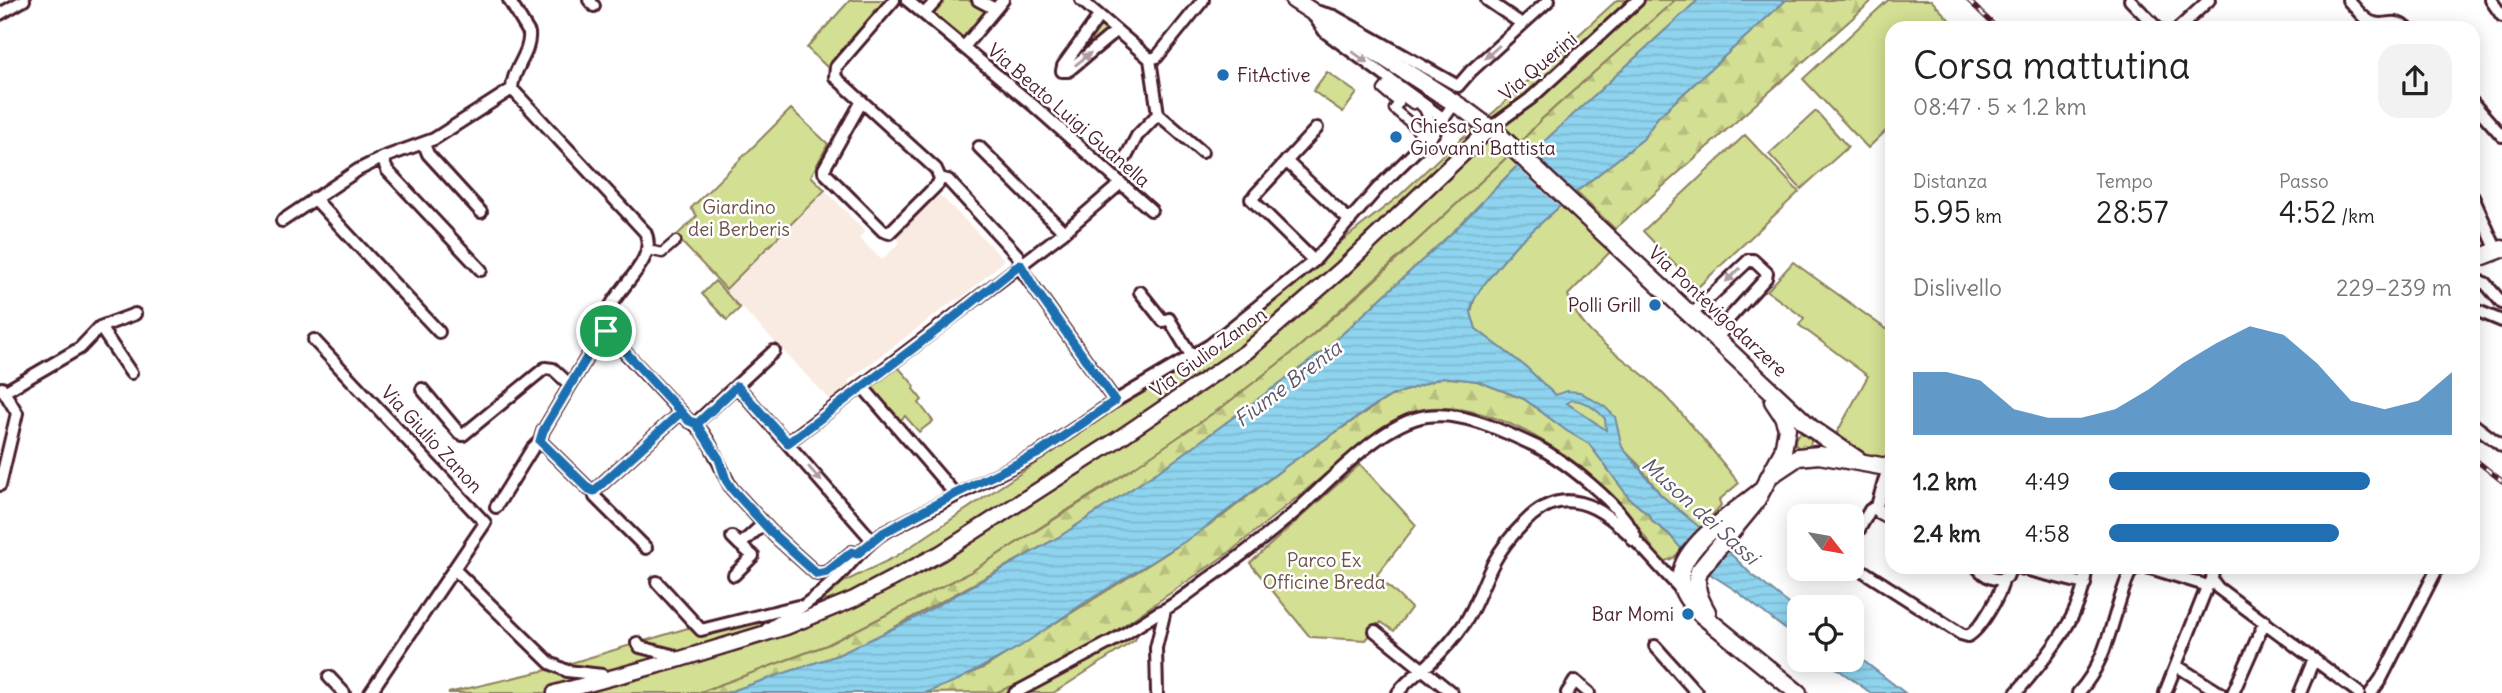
<!DOCTYPE html>
<html lang="it">
<meta charset="utf-8">
<style>
:root{--surface:#fff;--page:#f2f2f2;--text:#222;--muted:#767676;--accent:#1f6fb2}
body{margin:0;font-family:Delius,sans-serif;background:var(--page);color:var(--text);height:100vh;display:flex;flex-direction:column;font-size:26px;white-space:nowrap}
*{box-sizing:border-box;margin:0}
p{font-size:23px;color:var(--muted)}
.icon{flex:none;width:38px;height:38px;fill:none;stroke:currentColor;stroke-width:2;stroke-linecap:round;stroke-linejoin:round}
.map{position:relative;flex:1;overflow:hidden}
.side{position:absolute;left:1885px;top:21px;width:595px;height:553px;display:flex;flex-direction:column;background:var(--surface);border-radius:21px;box-shadow:0 4px 18px #0003}
.side>*{flex:none}
.needle{width:46px;rotate:121deg}
.fabs{position:absolute;left:1787px;top:504px;display:grid;gap:14px}
.fabs a{display:grid;place-items:center;width:77px;height:77px;border-radius:14px;background:var(--surface);box-shadow:0 4px 18px #0003;font-size:35px}
.pin{position:absolute;display:grid;place-items:center;width:60px;height:60px;color:#fff;margin:-30px;border:4px solid #fff;border-radius:50%;box-shadow:0 2px 7px #0007}
.round{display:grid;place-items:center;flex:none;width:74px;height:74px;border-radius:21px;background:var(--page)}
.summary{display:flex;align-items:center;justify-content:space-between;height:119px;padding:0 28px}
h1{font-size:38px;font-weight:600;line-height:52px}
.metrics{display:grid;grid-template-columns:repeat(3,1fr);gap:10px;height:119px;padding:7px 28px}
.metrics div{display:grid;align-content:center}
.metrics b{font-size:30px;font-weight:600}
.metrics small{font-size:19px;font-weight:400}
.metrics p{font-size:19px}
.chart{height:196px;padding:14px 28px}
.chart p{display:flex;justify-content:space-between}
.chart svg{width:100%;height:126px;margin-top:7px;fill:var(--accent);opacity:.7}
ul{padding:0 28px;list-style:none;font-size:23px}
li{display:grid;grid-template-columns:112px 84px 1fr;align-items:center;height:52px}
li i{height:18px;border-radius:9px;background:var(--accent)}
.map>svg:first-child{display:block}
.built{fill:#faebe2}
.green{fill:#d3df92;stroke:#8e7f5e;stroke-width:2}
.forest{fill:url(#forest-firs);stroke:#8e7f5e;stroke-width:2}
.garden{fill:url(#garden-dots);stroke:#8e7f5e;stroke-width:2}
.water{fill:url(#water-rules);stroke:#738ca1;stroke-width:2;fill-rule:evenodd}
.pier{fill:#fff}
.lines{fill:none;stroke-linecap:round;stroke-linejoin:round}
.pedestrian-casing{stroke:#4a1f2b;stroke-width:13}
.minor-casing{stroke:#4a1f2b;stroke-width:16}
.tertiary-casing{stroke:#4a1f2b;stroke-width:19}
.secondary-casing{stroke:#4a1f2b;stroke-width:21}
.pedestrian{stroke:#fff;stroke-width:8}
.minor{stroke:#fff;stroke-width:10}
.tertiary{stroke:#fff;stroke-width:14}
.secondary{stroke:#fff;stroke-width:16}
.rail-casing{stroke:#4a1f2b;stroke-width:5}
.rail{stroke:#fff;stroke-width:2.5;stroke-dasharray:8;stroke-linecap:butt}
.oneway{fill:#ae9aa0}
.route-casing{stroke:#fff;stroke-width:14}
.route{stroke:#1f6fb2;stroke-width:9}
.poi-dot{fill:#1f6fb2;stroke:#fff;stroke-width:2.5}
.labels{text-anchor:middle;stroke-width:5;stroke-linejoin:round;paint-order:stroke}
.street-label{font-size:19px;fill:#4a1f2b;stroke:#fff}
.poi-label{font-size:19px;fill:#4a1f2b;stroke:#fff;text-anchor:start}
.park-label{font-size:19px;fill:#6c4f45;stroke:#fff}
.water-label{font-size:21px;font-style:italic;fill:#5e5566;stroke:#fff}
</style>
<div class="map">
<svg width="2502" height="693" viewBox="0 0 2502 693">
<defs>
<pattern id="forest-firs" width="22" height="20" patternUnits="userSpaceOnUse" patternTransform="scale(1.75)"><rect width="22" height="20" fill="#d3df92"/><path d="M5 1l3.5 6h-7zM16 11l3.5 6h-7z" fill="#b7bf7e"/></pattern>
<pattern id="garden-dots" width="8" height="8" patternUnits="userSpaceOnUse" patternTransform="scale(1.75)"><rect width="8" height="8" fill="#d3df92"/><path d="M2 2h.1M6 6h.1" fill="none" stroke="#b7bf7e" stroke-width="1.8" stroke-linecap="round"/></pattern>
<pattern id="water-rules" width="6" height="5" patternUnits="userSpaceOnUse" patternTransform="scale(1.75)"><rect width="6" height="5" fill="#8ed4ef"/><path d="M0 2.5h6" fill="none" stroke="#7cb6cd"/></pattern>
</defs>
<rect width="100%" height="100%" fill="#fff"/>
<filter id="ink" filterUnits="userSpaceOnUse"><feTurbulence type="fractalNoise" baseFrequency=".0143" numOctaves="2"/><feDisplacementMap in="SourceGraphic" scale="14" xChannelSelector="R" yChannelSelector="G"/><feConvolveMatrix kernelMatrix="1 2 1 2 8 2 1 2 1" color-interpolation-filters="sRGB"/></filter>
<g filter="url(#ink)">
<path class="built" d="M826,191L865,231L859,238L882,260L900,242L895,236L940,195L1005,260L958,301L956,299L848,381L851,386L831,401L726,291Z"/>
<path class="green" d="M850,0H886L827,67L807,48Z
M944,0H968L986,9V13L967,37L962,38L935,14L936,8Z
M1617,0H1675L1542,119L1503,161L1422,236L1292,353L1225,405L1143,462L969,573L827,645L698,693H448L551,669L701,624L807,600L895,557L1036,463L1076,430L1193,358L1399,196L1451,147L1495,111Z
M1888,0H1931L1957,28H1892V125L1868,148L1803,79Z
M1100,24L1109,32L1076,60L1074,58Z
M1327,72L1357,93L1343,112L1313,91Z
M791,109L828,144L811,176L825,190L726,289L676,236L697,216L691,208Z
M1816,111L1848,147L1801,189L1769,154Z
M1745,135L1799,192L1697,288L1643,231Z
M1576,192L1615,229L1609,253L1568,295C1583,340 1624,354 1655,386C1686,416 1712,450 1739,483L1719,500L1721,505L1701,529L1661,495L1639,465L1596,423L1555,396L1526,367L1476,329L1471,313L1475,295L1515,246Z
M1793,262L1886,329L1892,326V463L1863,455L1834,438L1868,376L1799,325L1804,318L1767,291Z
M715,281L740,308L727,320L702,294Z
M898,367L915,386L913,389L922,400L919,403L933,421L919,432L905,416L900,421L871,387Z
M1360,464L1416,525L1377,575L1411,608L1394,631L1381,622L1366,640L1310,637L1250,563Z
M1149,608L1135,640L1063,687L1053,693H992C1049,673 1101,643 1149,608Z"/>
<path class="forest" d="M1675,0H1698L1513,170L1455,230L1325,350L1171,463L1059,537L871,640L838,655L726,693H698L827,645L969,573L1101,490L1225,405L1292,353L1363,291L1503,161L1542,119Z
M1786,0H1873L1615,229L1576,192L1643,139L1658,117Z
M1443,377L1477,381L1524,399L1567,431L1589,444L1630,499L1649,515L1653,522L1669,534L1682,548C1677,555 1673,560 1664,561L1660,558C1647,541 1635,522 1621,506C1576,456 1500,403 1430,408C1411,410 1396,419 1381,429L1230,552L1098,643L1020,683L997,692L925,693L985,667L1161,557L1224,515L1289,464L1372,408L1391,396Z"/>
<path class="garden" d="M1795 441a8 8 0 1 1 16 0a8 8 0 1 1-16 0Z"/>
<path class="water" d="M1698,0H1786L1658,117L1643,139L1576,192L1515,246L1481,288L1472,304L1471,313L1476,329L1526,367L1555,395L1567,391L1580,392L1605,407L1615,417L1622,447L1661,495L1729,552L1751,574L1799,612V640L1735,590L1693,563L1669,534L1653,522L1649,515L1630,499L1589,444L1567,431L1524,399L1477,381L1443,377L1391,396L1372,407L1289,464L1194,536L1084,603L1021,646L958,680L925,693H726L838,655L913,619L1059,537L1171,463L1325,350L1455,230L1513,170ZM1572,400C1584,400 1598,410 1605,419L1606,430L1567,403Z
M1852,652L1905,693H1871L1825,660H1852Z"/>
<path class="pier" d="M1530,150L1578,195L1562,209L1514,164Z"/>
<g class="lines">
<g class="pedestrian-casing">
<path id="pedestrian" d="M1387,85L1413,104L1416,101L1424,109L1431,123L1420,135L1415,127L1394,109L1399,103L1383,90Z
M648,250L662,253L676,241"/>
</g>
<g class="minor-casing">
<path id="minor" d="M589,0L594,6
M894,0L836,67L835,77L936,169L940,178L948,180L1018,256L1023,272L1115,401
M907,0L1033,105L1151,210
M978,0L995,9
M1081,0L1150,59
M1487,0L1522,24
M2130,0L2157,28
M2348,0C2355,7 2364,21 2374,23C2388,27 2392,17 2407,28
M2491,0L2502,16
M1319,12L1334,16L1458,86
M0,14L24,0
M924,14L937,0
M1099,16L1063,66L1062,71H1068L1116,31
M1314,16L1325,32L1444,119
M2179,28L2209,0
M964,47L1003,0
M1150,59L1158,114L1202,152
M1150,59L1157,57L1203,0
M1458,86L1471,71L1549,0
M512,89L645,232C663,267 588,303 609,335L689,421C709,429 720,471 732,489L775,536L817,574L827,572L852,552L857,554
M862,101L824,169V172L883,231L889,233L938,184L940,178
M2473,103L2502,136
M1490,128L1530,99L1638,0
M424,144L428,154L481,212
M979,147L1064,232
M1126,157L1137,136L1158,114
M382,158L387,170L481,270
M1286,161L1350,221
M1255,195L1317,128
M2473,197L2497,251
M314,198L439,332
M1251,199L1314,261
M282,221L358,170L382,158L434,139L512,89C512,69 531,54 529,33L509,0
M2473,288L2481,282L2485,283L2502,303
M1140,292L1163,321L1169,319L1192,357
M2473,309L2502,321
M1691,315L1749,260H1753L1767,273L1766,278L1726,322L1725,329L1716,338
M100,327L131,373
M314,340L485,523L370,693
M737,386L872,540
M862,386L955,494
M422,389L459,433L463,435L545,368L553,369L570,385
M4,392L80,348L100,327L135,314
M696,423L774,351
M2473,424L2502,446
M540,441L589,489L594,491L681,412
M787,443L1064,232L1121,183
M1888,468L1877,506L1879,513L1892,520
M0,485L17,413L2,388
M594,491L595,497L646,548
M496,507L532,449L540,441L543,431L601,334L606,331
M732,537L740,545L763,524
M1852,542L1870,510L1877,506
M1852,564L1961,634L1968,636C1981,629 2001,594 2003,580
M1977,567C1984,576 1996,583 2007,577L2011,567
M2016,567L2085,584
M2147,567L2202,584
M454,569L550,663L567,671L602,675L605,679
M734,575L753,556L740,545
M2212,580L2218,588L2359,693
M657,582L701,630L798,606
M767,629C793,613 813,601 835,580C851,564 863,546 883,533L1039,453L1112,403L1210,345L1314,261L1378,188L1432,135L1451,108
M1375,631L1452,693
M637,643L640,647L672,655L677,660
M1655,646L1697,693
M2177,666L2220,693
M329,677L344,693
M1015,693L1120,637L1159,612C1170,609 1199,585 1211,577C1240,557 1268,535 1295,512C1329,482 1382,422 1427,416C1462,411 1498,429 1529,443C1560,456 1622,505 1635,536L1633,540
M1157,693L1156,648L1165,610
M1398,693C1406,681 1418,673 1429,664C1442,652 1454,639 1464,624C1477,605 1483,582 1494,562C1502,547 1512,535 1523,524C1584,458 1641,552 1683,591
M1567,693L1575,681L1589,693
M2016,693C2045,659 2085,614 2086,567
M2078,693C2109,660 2112,614 2129,575L2134,569L2141,567
M2165,693L2207,587L2212,580L2213,567
M2233,693L2265,621
M2300,693L2314,659
M2371,693L2381,679L2438,567"/>
</g>
<g class="tertiary-casing">
<path id="tertiary" d="M555,693L677,660L786,627L854,599L941,553L1115,441L1246,352L1342,269L1490,128"/>
</g>
<g class="secondary-casing">
<path id="secondary" d="M1294,0L1464,109L1499,135L1811,428L1861,462
M2473,260L2502,249
M1774,473L1798,457L1819,455L1892,468
M1762,490C1739,510 1675,548 1681,583C1683,596 1694,607 1702,615L1798,693
M1707,612C1699,598 1694,587 1699,571L1755,503L1783,451L1787,428L1783,416L1773,401"/>
</g>
<use href="#pedestrian" class="pedestrian"/>
<use href="#minor" class="minor"/>
<use href="#tertiary" class="tertiary"/>
<use href="#secondary" class="secondary"/>
<g class="rail-casing">
<path id="rail" d="M1968,0L1997,28
M2473,458L2502,481"/>
</g>
<use href="#rail" class="rail"/>
</g>
<defs><path id="oneway-solid" d="M-6-.8H1V-3.2L6.5 0L1 3.2V.8H-6Z" transform="scale(1.75)"/></defs>
<g class="oneway">
<use href="#oneway-solid" transform="translate(1492 52) rotate(138)"/>
<use href="#oneway-solid" transform="translate(1360 57) rotate(36)"/>
<use href="#oneway-solid" transform="translate(1083 59) rotate(-39)"/>
<use href="#oneway-solid" transform="translate(1733 275) rotate(137)"/>
<use href="#oneway-solid" transform="translate(815 474) rotate(49)"/>
</g>
</g>
<g class="lines" filter="url(#ink)">
<g class="route-casing">
<path id="route" d="M606,331L681,412L689,421L696,423L719,459L726,480L732,489L775,536L817,574L827,572L852,552L857,554L883,533L955,494L1039,453L1115,401L1035,289L1020,264L948,322L788,443L737,386L698,423C690,424 686,418 681,412L594,491L589,489L540,441L543,431L601,334L606,331"/>
</g>
<use href="#route" class="route"/>
</g>
<g class="poi-dot">
<circle cx="1223" cy="75" r="7"/>
<circle cx="1396" cy="137" r="7"/>
<circle cx="1655" cy="305" r="7"/>
<circle cx="1688" cy="614" r="7"/>
</g>
<g class="labels">
<g class="street-label">
<text transform="translate(1538 66) rotate(-40)" y="7">Via Querini</text>
<text transform="translate(1069 115) rotate(41)" y="7">Via Beato Luigi Guanella</text>
<text transform="translate(1718 311) rotate(43)" y="7">Via Pontevigodarzere</text>
<text transform="translate(1208 352) rotate(-36)" y="7">Via Giulio Zanon</text>
<text transform="translate(432 439) rotate(47)" y="7">Via Giulio Zanon</text>
</g>
<g class="poi-label">
<text x="1237" y="82">FitActive</text>
<text x="1410" y="133">Chiesa San<tspan x="1410" dy="22">Giovanni Battista</tspan></text>
<text x="1641" y="312" text-anchor="end">Polli Grill</text>
<text x="1674" y="621" text-anchor="end">Bar Momi</text>
</g>
<g class="park-label">
<text x="739" y="214">Giardino<tspan x="739" dy="22">dei Berberis</tspan></text>
<text x="1324" y="567">Parco Ex<tspan x="1324" dy="22">Officine Breda</tspan></text>
</g>
<g class="water-label">
<text transform="translate(1288 384) rotate(-37)" y="7">Fiume Brenta</text>
<text transform="translate(1700 511) rotate(42)" y="7">Muson dei Sassi</text>
</g>
</g>
</svg>
<div class="fabs">
<a><svg class="needle" viewBox="-14 -14 28 28"><path d="M0-13l5 13h-10z" fill="#e53935"/><path d="M0 13l5-13h-10z" fill="#767676"/></svg></a>
<a><svg class="icon" aria-label="locate" viewBox="0 0 24 24"><circle cx="12" cy="12" r="6"/><path d="M12 2v4M12 18v4M2 12h4M18 12h4"/></svg></a>
</div>
<div class="pin" style="left:606px;top:331px;background:#1e9e55"><svg class="icon" aria-label="arrive" viewBox="0 0 24 24"><path d="M6 21V4h12l-3 4 3 4H6"/></svg></div>
<section class="side">
<div class="summary"><div><h1>Corsa mattutina</h1><p>08:47 · 5 × 1.2 km</p></div><a class="round"><svg class="icon" aria-label="share" viewBox="0 0 24 24"><path d="M12 15V3M7 8l5-5 5 5M5 13v7h14v-7"/></svg></a></div>
<div class="metrics">
<div><p>Distanza</p><b>5.95<small> km</small></b></div>
<div><p>Tempo</p><b>28:57</b></div>
<div><p>Passo</p><b>4:52<small> /km</small></b></div>
</div>
<div class="chart"><p><span>Dislivello</span>229–239 m</p>
<svg viewBox="0 0 160 44" preserveAspectRatio="none"><path d="M0 44V22L10 22L20 25L30 35L40 38L50 38L60 35L70 28L80 19L90 12L100 6L110 9L120 19L130 32L140 35L150 32L160 22V44z"/></svg>
</div>
<ul>
<li><b>1.2 km</b>4:49<i style="width:76%"></i></li>
<li><b>2.4 km</b>4:58<i style="width:67%"></i></li>
</ul>
</section>
</div>
